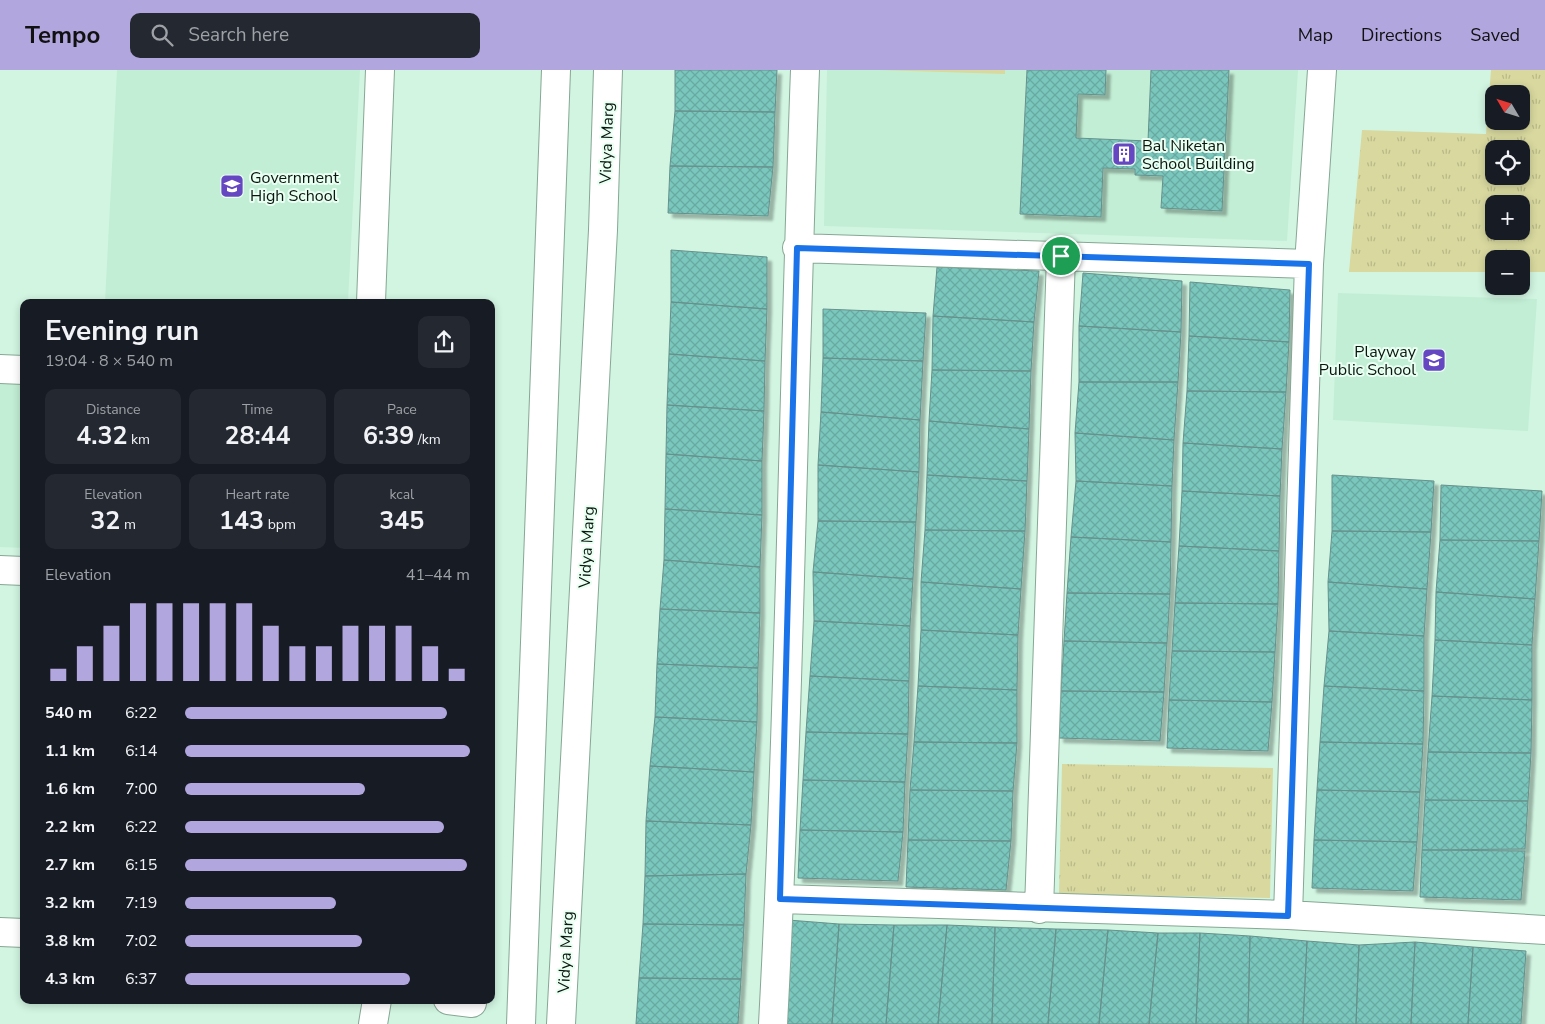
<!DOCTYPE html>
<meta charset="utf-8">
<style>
:root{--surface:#171b24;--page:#242831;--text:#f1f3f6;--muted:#9ea1a6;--accent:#b2a6de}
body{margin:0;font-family:"Nunito Sans",sans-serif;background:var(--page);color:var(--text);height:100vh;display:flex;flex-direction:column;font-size:19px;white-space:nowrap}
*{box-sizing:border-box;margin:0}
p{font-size:16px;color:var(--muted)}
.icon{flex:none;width:28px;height:28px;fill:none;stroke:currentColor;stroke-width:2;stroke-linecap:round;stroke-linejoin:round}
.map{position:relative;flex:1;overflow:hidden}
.sheet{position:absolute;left:20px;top:229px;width:475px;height:705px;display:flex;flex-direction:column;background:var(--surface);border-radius:10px;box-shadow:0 2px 8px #0003}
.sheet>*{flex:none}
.needle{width:32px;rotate:308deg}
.tools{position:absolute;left:1485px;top:15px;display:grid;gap:10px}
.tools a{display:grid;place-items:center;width:45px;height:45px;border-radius:10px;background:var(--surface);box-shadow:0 2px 8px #0003;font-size:25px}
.pin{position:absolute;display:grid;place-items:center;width:42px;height:42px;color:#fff;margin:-21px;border:2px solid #fff;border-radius:50%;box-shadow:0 1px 5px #0007}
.round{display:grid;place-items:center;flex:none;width:52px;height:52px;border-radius:10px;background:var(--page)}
.headline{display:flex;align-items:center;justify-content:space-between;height:85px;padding:0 25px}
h1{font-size:28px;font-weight:700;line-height:38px}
.metrics{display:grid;grid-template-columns:repeat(3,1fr);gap:8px;height:85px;padding:5px 25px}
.metrics div{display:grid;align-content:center;border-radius:10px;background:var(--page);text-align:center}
.metrics b{font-size:25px;font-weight:700}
.metrics small{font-size:14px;font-weight:400}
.metrics p{font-size:14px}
.chart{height:140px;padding:10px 25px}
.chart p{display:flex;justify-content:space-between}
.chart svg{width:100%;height:90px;margin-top:5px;stroke:var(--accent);stroke-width:6}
ul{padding:0 25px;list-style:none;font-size:16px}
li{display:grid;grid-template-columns:80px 60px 1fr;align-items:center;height:38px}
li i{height:12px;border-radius:6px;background:var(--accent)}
header{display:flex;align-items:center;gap:30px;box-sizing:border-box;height:70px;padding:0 25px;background:var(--accent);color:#111}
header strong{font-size:24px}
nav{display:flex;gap:28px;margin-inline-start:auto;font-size:18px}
.search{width:350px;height:45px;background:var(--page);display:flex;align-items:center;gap:12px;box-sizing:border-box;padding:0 18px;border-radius:10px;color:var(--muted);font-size:19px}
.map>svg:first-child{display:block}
.built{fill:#c2eed5}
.grass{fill:#d8d89f}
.park{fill:url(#park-tufts);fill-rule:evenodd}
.building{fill:url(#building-cross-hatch);stroke:#67908b;filter:url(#shadow)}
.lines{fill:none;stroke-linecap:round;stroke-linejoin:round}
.minor-casing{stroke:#86a794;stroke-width:30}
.secondary-casing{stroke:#86a794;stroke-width:30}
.minor{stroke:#fff;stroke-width:28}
.secondary{stroke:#fff;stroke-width:28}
.route-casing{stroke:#fff;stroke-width:10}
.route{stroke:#1a73e8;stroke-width:6}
.labels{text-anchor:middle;stroke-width:4;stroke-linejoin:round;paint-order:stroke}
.street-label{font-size:16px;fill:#09160f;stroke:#e9fff2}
.poi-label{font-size:16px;fill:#09160f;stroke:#e9fff2;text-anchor:start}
</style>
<header>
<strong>Tempo</strong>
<div class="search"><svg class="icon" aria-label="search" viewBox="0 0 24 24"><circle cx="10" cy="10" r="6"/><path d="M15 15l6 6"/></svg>Search here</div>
<nav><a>Map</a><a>Directions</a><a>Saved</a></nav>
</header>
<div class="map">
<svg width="1545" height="954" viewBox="0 0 1545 954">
<defs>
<pattern id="park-tufts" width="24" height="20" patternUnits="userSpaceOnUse" patternTransform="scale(1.25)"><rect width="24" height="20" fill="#d8d89f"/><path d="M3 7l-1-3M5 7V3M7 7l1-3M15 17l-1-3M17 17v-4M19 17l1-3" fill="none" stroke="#b8b988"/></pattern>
<pattern id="building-cross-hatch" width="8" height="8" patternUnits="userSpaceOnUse" patternTransform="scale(1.25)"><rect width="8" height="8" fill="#7ac7be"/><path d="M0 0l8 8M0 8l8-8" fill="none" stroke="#68aaa2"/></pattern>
<filter id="shadow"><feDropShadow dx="4.5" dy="4.5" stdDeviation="1" flood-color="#0004"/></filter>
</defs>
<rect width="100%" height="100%" fill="#d1f5e1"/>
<path class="built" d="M117,0H360L348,232H105Z
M827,0H1298L1287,171L824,156Z
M1338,223L1537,229L1528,361L1333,350Z
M0,308L24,309V478L0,477Z"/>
<path class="grass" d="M880,0H1005V4Z"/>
<path class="park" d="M1491,0H1545V202H1521V189H1494V202H1349L1362,60L1486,64ZM1494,24H1521V51H1494ZM1494,79H1521V106H1494ZM1494,134H1521V161H1494Z
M1062,694L1273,698L1270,828L1059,824Z"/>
<path class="building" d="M675,0H777L775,42L675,41Z
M1027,0H1106L1105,25L1078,24L1076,68L1148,71L1151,0H1229L1222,141L1161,138L1163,106L1135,105V99L1103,98L1101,147L1020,144Z
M675,41L775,42L773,97L670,96Z
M670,96L773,97L768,146L668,143Z
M671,180L767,187V239L671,232Z
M937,197L1039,201L1034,252L933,246Z
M1083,203L1182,211L1181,262L1079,256Z
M1190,212L1290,220L1289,272L1189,266Z
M671,232L767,239L765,291L669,284Z
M823,239L926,243L923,291L823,288Z
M933,246L1034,252L1031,301L932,300Z
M1079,256L1181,262L1178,312H1079Z
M1189,266L1289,272L1286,322L1187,321Z
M669,284L765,291L764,341L667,335Z
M823,288L923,291L920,350L821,342Z
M932,300L1031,301L1029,359L929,351Z
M1079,312H1178L1174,370L1075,363Z
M1187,321L1286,322L1282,379L1183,373Z
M667,335L764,341L762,391L666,384Z
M821,342L920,350L919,402L818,395Z
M929,351L1029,359L1027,411L927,405Z
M1075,363L1174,370L1172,416L1076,411Z
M1183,373L1282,379L1280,426L1182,421Z
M666,384L762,391V445L665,439Z
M818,395L919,402L916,452L818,451Z
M927,405L1027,411L1025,461L925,460Z
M1332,405L1434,411L1431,462L1332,461Z
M1076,411L1172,416L1171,472L1071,467Z
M1441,415L1542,421L1539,471L1440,470Z
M1182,421L1280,426L1279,481L1179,476Z
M665,439L762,445L760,497L664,490Z
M818,451L916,452L913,509L813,502Z
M925,460L1025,461L1021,519L921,512Z
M1332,461L1431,462L1427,519L1328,512Z
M1071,467L1171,472L1170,524L1067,523Z
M1440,470L1539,471L1535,529L1436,522Z
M1179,476L1279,481L1278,534L1175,533Z
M664,490L760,497V543L660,539Z
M813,502L913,509L910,556L814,551Z
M921,512L1021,519L1018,565L921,560Z
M1328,512L1427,519L1424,566L1329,561Z
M1436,522L1535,529L1532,575L1435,570Z
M1067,523L1170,524L1167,573L1064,571Z
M1175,533L1278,534L1275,582L1172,581Z
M660,539L760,543L758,598L657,594Z
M814,551L910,556L909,611L810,606Z
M921,560L1018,565L1017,620L918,616Z
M1329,561L1424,566V621L1324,616Z
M1435,570L1532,575V630L1432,626Z
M1064,571L1167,573L1164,622L1061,621Z
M1172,581L1275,582L1272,632L1169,630Z
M657,594L758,598L757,652L655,647Z
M810,606L909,611L908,664L806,662Z
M918,616L1017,620V673L914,672Z
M1324,616L1424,621L1423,674L1320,672Z
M1061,621L1164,622L1160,671L1059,668Z
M1432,626L1532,630L1531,683L1428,682Z
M1169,630L1272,632L1268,681L1167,678Z
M655,647L757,652L754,702L650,696Z
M806,662L908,664L905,712L803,710Z
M914,672L1017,673L1013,721L910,720Z
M1320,672L1423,674L1420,722L1317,720Z
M1428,682L1531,683L1528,731L1425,730Z
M650,696L754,702L751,755L646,751Z
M803,710L905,712L903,762L800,760Z
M910,720L1013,721L1011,771L908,770Z
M1317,720L1420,722L1417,772L1314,770Z
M1425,730L1528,731L1525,779L1422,780Z
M646,751L751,755L746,804L645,806Z
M800,760L903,762L898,811L798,808Z
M908,770L1011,771L1006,820L906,817Z
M1314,770L1417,772L1413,821L1312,818Z
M1422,780L1525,781L1521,830L1420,827Z
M746,804L744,855L643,854L645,806Z
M788,850L839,854L832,954H782Z
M643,854L744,855L741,909L639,908Z
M839,854L894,855L886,954H832Z
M894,855H947L938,954H886Z
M947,855L995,857L992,954H938Z
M995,857L1056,859L1048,954H992Z
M1056,859L1108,860L1099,954H1048Z
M1108,860L1158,863L1149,954H1099Z
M1158,863H1200L1196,954H1149Z
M1200,863L1250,866L1248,954H1196Z
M1250,866L1307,871L1303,954H1248Z
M1307,871L1359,875L1356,954H1303Z
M1415,872L1473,877L1468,954H1411Z
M1415,872L1411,954H1356L1359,875Z
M1473,877L1526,881L1521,954H1468Z
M639,908L741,909L738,954H636Z"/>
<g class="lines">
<g class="minor-casing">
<path id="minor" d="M797,178L1309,194
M371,232L380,0
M0,299L24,300
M0,500L24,501
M780,829L1288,845L1545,860
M1039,839L1061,186
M1288,845L1309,194L1322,0
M0,862L24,863
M448,930L472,933
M373,954L377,930
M773,954C790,636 793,318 805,0"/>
</g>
<g class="secondary-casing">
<path id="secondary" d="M521,954L556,0
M561,954L603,160L608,0"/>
</g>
<use href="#minor" class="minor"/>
<use href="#secondary" class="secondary"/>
</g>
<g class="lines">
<g class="route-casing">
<path id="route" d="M797,178L1309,194L1288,846L780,829Z"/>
</g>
<use href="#route" class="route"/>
</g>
<defs>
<g id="building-square" transform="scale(1.25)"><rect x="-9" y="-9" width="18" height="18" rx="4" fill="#6548c1" stroke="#e9fff2"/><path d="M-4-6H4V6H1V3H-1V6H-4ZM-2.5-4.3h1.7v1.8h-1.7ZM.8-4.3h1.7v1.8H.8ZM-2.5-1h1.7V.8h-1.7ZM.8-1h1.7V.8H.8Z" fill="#fff"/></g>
<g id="school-square" transform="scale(1.25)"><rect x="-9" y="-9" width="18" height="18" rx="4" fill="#6548c1" stroke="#e9fff2"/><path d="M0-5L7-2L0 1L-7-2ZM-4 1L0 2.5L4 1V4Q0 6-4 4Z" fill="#fff"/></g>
</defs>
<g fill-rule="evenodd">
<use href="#building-square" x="1124" y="84"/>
<use href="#school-square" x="232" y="116"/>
<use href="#school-square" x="1434" y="290"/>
</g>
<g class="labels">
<g class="street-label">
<text transform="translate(606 73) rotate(-88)" y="6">Vidya Marg</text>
<text transform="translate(586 477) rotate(-87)" y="6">Vidya Marg</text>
<text transform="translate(565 882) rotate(-87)" y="6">Vidya Marg</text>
</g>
<g class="poi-label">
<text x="1142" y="81">Bal Niketan<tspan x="1142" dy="18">School Building</tspan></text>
<text x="250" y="113">Government<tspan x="250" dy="18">High School</tspan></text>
<text x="1416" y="287" text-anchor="end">Playway<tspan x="1416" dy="18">Public School</tspan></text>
</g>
</g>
</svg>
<div class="tools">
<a><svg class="needle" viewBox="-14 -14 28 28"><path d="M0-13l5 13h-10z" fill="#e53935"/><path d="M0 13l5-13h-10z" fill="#9ea1a6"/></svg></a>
<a><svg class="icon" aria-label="locate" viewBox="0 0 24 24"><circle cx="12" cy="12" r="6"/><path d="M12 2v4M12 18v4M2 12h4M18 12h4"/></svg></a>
<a>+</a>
<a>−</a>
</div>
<div class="pin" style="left:1061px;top:186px;background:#1e9e55"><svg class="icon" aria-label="arrive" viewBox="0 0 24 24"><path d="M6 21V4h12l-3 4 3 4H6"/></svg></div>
<section class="sheet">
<div class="headline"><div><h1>Evening run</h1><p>19:04 · 8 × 540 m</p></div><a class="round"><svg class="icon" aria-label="share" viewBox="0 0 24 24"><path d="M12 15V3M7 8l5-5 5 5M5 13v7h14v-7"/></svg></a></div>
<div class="metrics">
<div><p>Distance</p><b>4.32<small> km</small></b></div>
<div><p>Time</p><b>28:44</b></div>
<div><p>Pace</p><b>6:39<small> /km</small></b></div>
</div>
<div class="metrics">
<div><p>Elevation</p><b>32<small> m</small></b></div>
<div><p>Heart rate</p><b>143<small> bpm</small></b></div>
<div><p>kcal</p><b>345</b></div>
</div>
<div class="chart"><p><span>Elevation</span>41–44 m</p>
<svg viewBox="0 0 160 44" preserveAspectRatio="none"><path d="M5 44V38M15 44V27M25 44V17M35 44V6M45 44V6M55 44V6M65 44V6M75 44V6M85 44V17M95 44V27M105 44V27M115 44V17M125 44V17M135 44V17M145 44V27M155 44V38"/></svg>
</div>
<ul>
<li><b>540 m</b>6:22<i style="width:92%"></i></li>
<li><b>1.1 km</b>6:14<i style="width:100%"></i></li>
<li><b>1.6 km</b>7:00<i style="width:63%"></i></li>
<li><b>2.2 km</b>6:22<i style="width:91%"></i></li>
<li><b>2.7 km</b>6:15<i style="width:99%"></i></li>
<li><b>3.2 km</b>7:19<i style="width:53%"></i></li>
<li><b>3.8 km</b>7:02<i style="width:62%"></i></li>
<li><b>4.3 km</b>6:37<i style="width:79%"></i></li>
</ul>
</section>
</div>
